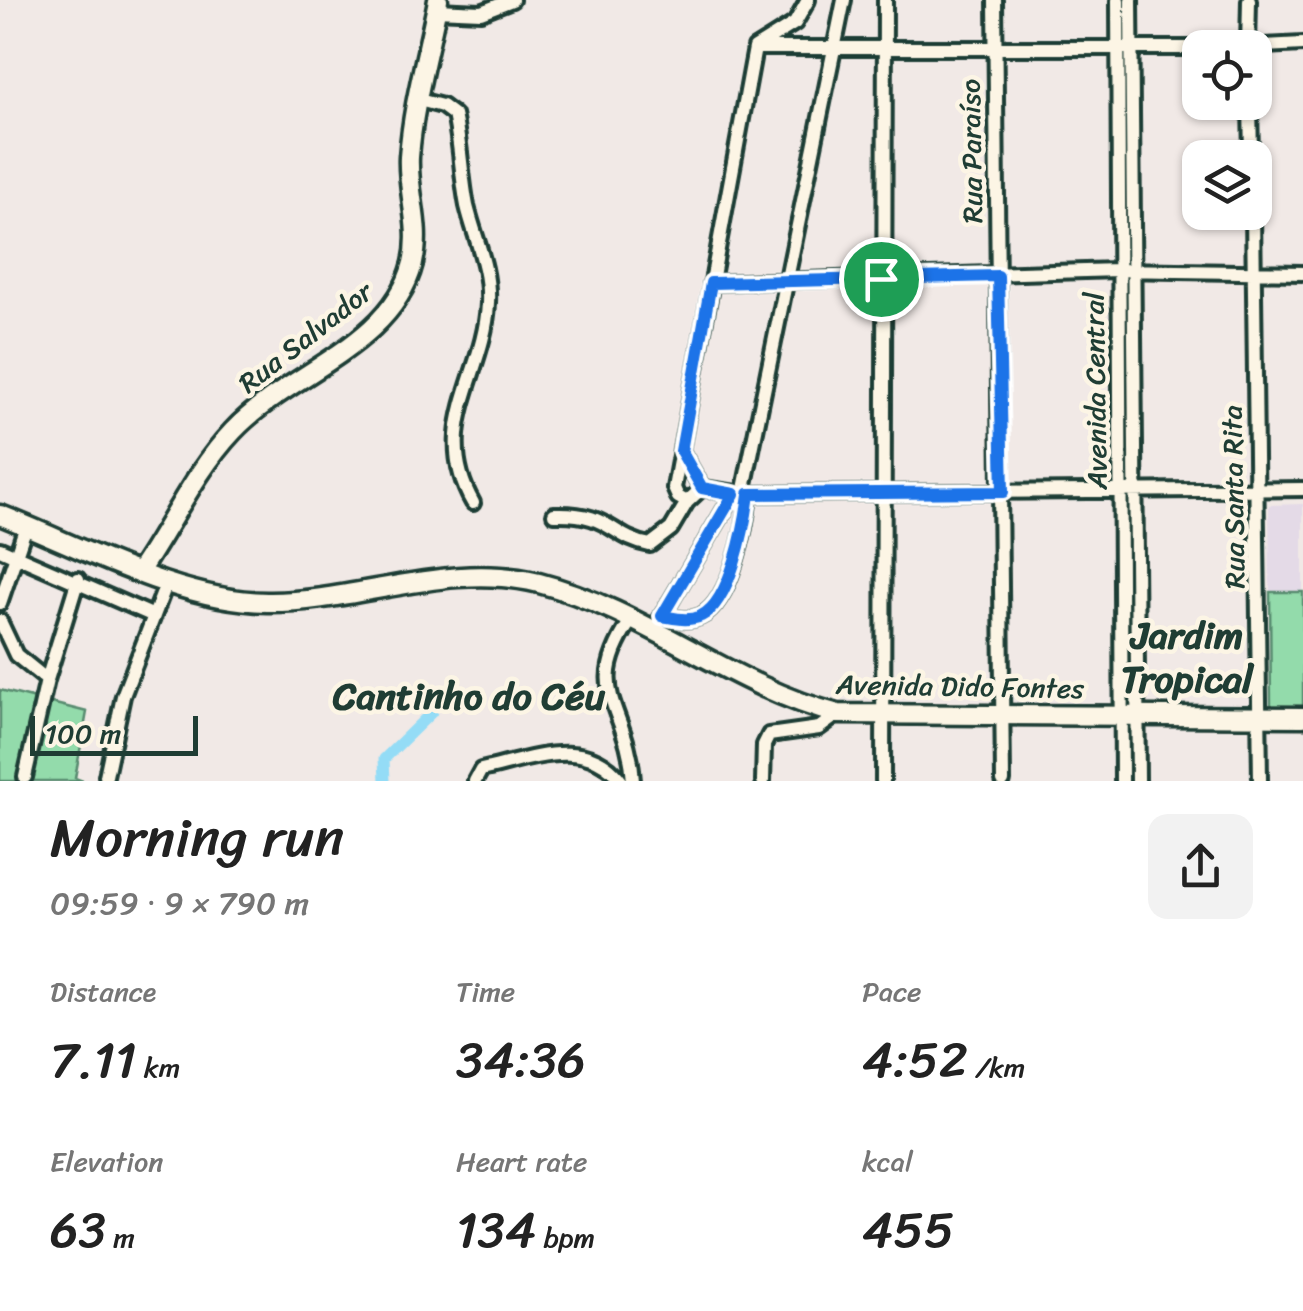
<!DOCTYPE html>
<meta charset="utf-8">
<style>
:root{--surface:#fff;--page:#f2f2f2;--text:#222;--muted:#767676}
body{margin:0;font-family:Sriracha,sans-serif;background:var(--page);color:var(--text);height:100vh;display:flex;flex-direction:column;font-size:38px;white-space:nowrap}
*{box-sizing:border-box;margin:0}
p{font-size:32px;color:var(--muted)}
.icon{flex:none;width:55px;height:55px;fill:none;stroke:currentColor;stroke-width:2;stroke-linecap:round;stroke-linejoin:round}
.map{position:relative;height:781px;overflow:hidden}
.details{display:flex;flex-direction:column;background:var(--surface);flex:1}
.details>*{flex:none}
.tools{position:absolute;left:1182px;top:30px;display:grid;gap:20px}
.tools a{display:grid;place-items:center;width:90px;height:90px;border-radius:20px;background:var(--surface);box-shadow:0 2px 8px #0004;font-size:50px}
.scale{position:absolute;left:30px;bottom:25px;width:168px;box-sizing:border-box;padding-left:10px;border:5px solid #1f3d34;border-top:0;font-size:28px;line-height:35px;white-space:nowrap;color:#1f3d34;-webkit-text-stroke:8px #fcf5e5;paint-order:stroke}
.pin{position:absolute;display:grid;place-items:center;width:85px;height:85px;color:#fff;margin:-42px;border:5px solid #fff;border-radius:50%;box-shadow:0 2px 10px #0007}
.round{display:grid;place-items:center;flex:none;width:105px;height:105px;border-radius:20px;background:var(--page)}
.summary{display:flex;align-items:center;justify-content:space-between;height:170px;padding:0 50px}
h1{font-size:55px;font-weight:600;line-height:75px}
.metrics{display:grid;grid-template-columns:repeat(3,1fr);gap:15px;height:170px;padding:10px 50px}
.metrics div{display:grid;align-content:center}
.metrics b{font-size:50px;font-weight:600}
.metrics small{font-size:28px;font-weight:400}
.metrics p{font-size:28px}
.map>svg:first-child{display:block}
.built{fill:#e4dae7}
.green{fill:#93dbab;stroke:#598c70;stroke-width:2.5}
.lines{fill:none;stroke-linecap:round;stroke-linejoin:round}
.canal{stroke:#94dcf6;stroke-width:11}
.street-casing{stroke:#1f3d34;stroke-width:20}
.secondary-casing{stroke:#1f3d34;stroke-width:25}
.street{stroke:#fcf5e5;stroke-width:12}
.secondary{stroke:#fcf5e5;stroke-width:18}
.route-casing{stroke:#fff;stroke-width:20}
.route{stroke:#1a73e8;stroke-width:12}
.labels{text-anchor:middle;stroke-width:9;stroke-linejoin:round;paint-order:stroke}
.street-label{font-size:28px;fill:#1f3d34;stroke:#fcf5e5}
.district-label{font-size:38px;font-weight:bold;fill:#1f3d34;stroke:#fcf5e5}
</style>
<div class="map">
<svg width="1303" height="781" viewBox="0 0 1303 781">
<rect width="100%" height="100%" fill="#f1e9e6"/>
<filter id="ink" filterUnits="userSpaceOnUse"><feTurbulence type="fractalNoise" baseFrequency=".01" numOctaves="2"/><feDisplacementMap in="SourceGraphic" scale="20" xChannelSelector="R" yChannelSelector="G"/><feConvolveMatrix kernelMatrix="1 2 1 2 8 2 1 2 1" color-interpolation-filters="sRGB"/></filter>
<g filter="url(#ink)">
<path class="built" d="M1303,504V592H1270L1269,505Z"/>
<path class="green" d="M1270,592H1303V709H1271Z
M0,690L87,712L75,778L83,781H0Z"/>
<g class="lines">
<path class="canal" d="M385,781L384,759L432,712"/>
<g class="street-casing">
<path id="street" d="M808,0L795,23L755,48L674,488L678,497L687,502L702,488L743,494L1303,489
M995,0L1003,781
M1118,0L1122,781
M1131,0L1138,781
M436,10L481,12L512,0
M755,48H1200
M1224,48L1303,44
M1248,48L1249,0
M415,99L442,106L454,115C461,145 461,176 467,206C475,239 490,268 488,303C485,374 430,428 473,503
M1250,102L1251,158
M1253,212L1260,781
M711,283L1117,270L1303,273
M681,451L702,488
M743,494L844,0
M554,514C611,512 609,537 650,545L671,529L687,502
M0,549L154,616
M0,603L26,526
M662,616C675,618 689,622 701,616C731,602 746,525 749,494
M0,621L16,655L47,680
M659,621L734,494
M630,622C582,694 629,706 633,781
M106,776L123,696L167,582
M25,777L47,680L78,579
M475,781L481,770C528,760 587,734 621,781
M763,781L764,745L769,735L819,728L838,714
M883,781L885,0"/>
</g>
<g class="secondary-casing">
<path id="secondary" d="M0,515C82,547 178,601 267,602C357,603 449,560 539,583C644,610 732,687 838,714L1303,717
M140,570C171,525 195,471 233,431C287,373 392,346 413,263C422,227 407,192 409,157C413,103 428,53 438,0"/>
</g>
<use href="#street" class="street"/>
<use href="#secondary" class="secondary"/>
</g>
</g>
<g class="lines" filter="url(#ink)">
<g class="route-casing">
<path id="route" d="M998,276L1003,492L749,494C745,525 731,602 701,616C689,622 675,618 662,616L734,494L702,488L681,451L711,283Z"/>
</g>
<use href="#route" class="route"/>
</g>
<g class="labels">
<g class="street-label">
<text transform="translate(971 151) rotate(-91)" y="10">Rua Paraíso</text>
<text transform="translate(305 337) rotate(-38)" y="10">Rua Salvador</text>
<text transform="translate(1095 391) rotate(-91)" y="10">Avenida Central</text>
<text transform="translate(1233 497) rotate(-91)" y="10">Rua Santa Rita</text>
<text transform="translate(960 686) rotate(1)" y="10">Avenida Dido Fontes</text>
</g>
<g class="district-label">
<text x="1187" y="648">Jardim<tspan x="1187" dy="44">Tropical</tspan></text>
<text x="469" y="709">Cantinho do Céu</text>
</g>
</g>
</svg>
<div class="tools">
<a><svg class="icon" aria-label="locate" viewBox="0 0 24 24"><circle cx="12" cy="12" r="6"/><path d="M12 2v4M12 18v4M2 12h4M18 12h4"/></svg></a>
<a><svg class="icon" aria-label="layers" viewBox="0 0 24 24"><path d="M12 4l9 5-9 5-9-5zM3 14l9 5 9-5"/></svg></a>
</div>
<div class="scale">100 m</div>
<div class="pin" style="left:881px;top:279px;background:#1e9e55"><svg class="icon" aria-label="arrive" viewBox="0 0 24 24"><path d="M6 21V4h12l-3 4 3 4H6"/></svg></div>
</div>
<section class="details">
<div class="summary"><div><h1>Morning run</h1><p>09:59 · 9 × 790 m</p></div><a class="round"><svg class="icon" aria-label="share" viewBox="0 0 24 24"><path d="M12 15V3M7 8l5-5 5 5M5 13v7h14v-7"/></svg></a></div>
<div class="metrics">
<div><p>Distance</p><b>7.11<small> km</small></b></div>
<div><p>Time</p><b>34:36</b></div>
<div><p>Pace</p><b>4:52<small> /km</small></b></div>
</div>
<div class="metrics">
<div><p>Elevation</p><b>63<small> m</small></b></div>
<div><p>Heart rate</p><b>134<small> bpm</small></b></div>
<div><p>kcal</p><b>455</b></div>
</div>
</section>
